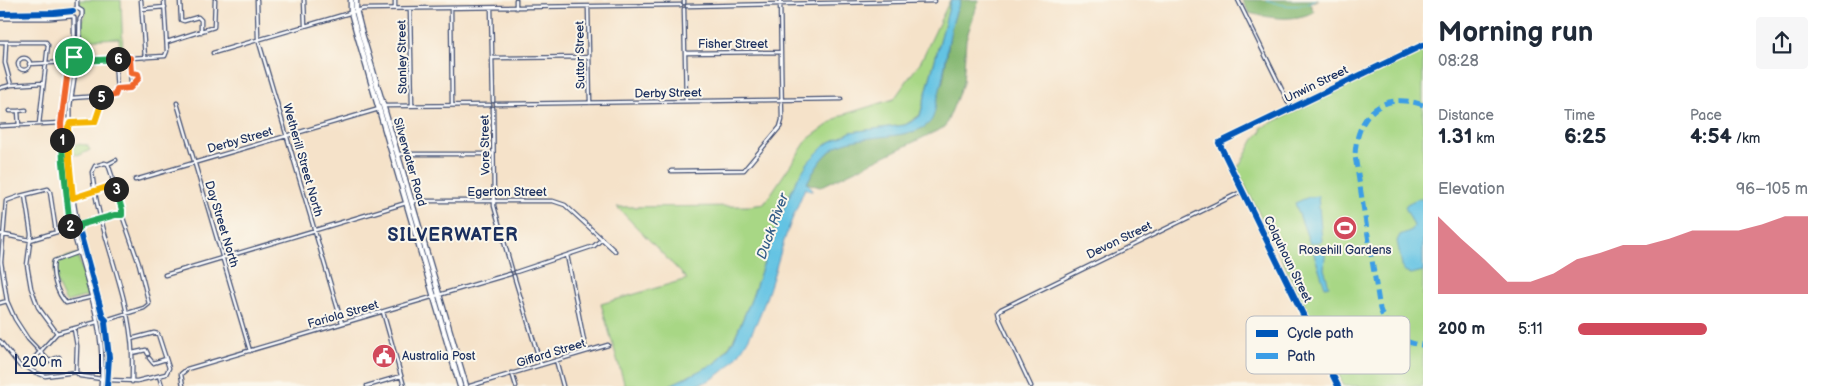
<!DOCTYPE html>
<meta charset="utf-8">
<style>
:root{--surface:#fff;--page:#f6f6f7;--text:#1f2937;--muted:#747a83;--accent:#d1495b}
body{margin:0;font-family:"Balsamiq Sans",sans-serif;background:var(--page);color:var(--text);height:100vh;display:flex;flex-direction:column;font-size:19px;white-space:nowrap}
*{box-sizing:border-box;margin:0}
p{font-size:16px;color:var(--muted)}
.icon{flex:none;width:28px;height:28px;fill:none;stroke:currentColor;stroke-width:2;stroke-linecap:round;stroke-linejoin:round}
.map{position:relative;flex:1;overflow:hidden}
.side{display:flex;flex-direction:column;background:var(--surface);width:400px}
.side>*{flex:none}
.scale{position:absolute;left:15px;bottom:12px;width:86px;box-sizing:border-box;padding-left:5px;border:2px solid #1b2f5e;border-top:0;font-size:14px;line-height:18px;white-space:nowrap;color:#1b2f5e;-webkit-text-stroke:4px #fbf7ec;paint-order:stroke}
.pin{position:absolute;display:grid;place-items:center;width:42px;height:42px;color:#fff;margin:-21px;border:2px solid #fff;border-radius:50%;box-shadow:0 1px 5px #0007}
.km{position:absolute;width:25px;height:25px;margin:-12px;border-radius:50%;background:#222;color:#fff;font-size:14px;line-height:25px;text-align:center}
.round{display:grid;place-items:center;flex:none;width:52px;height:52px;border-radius:5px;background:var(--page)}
.summary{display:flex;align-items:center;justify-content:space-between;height:85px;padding:0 15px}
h1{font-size:28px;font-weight:700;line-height:38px}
.figures{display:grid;grid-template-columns:repeat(3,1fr);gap:8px;height:85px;padding:5px 15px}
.figures div{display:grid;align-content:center}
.figures b{font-size:21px;font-weight:700}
.figures small{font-size:14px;font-weight:400}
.figures p{font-size:14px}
.chart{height:140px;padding:10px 15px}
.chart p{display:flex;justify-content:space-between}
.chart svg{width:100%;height:90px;margin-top:5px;fill:var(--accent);opacity:.7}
ul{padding:0 15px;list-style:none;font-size:16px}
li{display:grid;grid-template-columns:80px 60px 1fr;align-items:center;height:38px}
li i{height:12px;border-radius:6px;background:var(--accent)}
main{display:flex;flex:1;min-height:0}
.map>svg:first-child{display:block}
.green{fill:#a8d785;stroke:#628372}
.forest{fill:#86b872;stroke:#507468}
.water{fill:#64c3e3;stroke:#4079a0}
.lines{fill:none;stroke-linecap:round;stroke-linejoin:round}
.stream{stroke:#64c3e3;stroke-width:1}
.minor-casing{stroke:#3c4a6e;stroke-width:5}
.tertiary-casing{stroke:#3c4a6e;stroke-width:5.5}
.trunk-casing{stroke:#3c4a6e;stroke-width:7}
.minor{stroke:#fff;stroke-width:2.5}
.tertiary{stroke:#fff;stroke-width:3}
.trunk{stroke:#fff;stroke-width:4.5}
.quiet{stroke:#3b9de6;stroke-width:5;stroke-dasharray:10 5;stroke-linecap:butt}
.cycleway-casing{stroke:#fbf7ec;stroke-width:9}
.cycleway{stroke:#0057b8;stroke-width:6}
.split-1-casing{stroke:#fff;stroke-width:10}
.split-2-casing{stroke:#fff;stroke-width:10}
.split-3-casing{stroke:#fff;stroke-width:10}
.split-4-casing{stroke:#fff;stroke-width:10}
.split-5-casing{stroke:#fff;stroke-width:10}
.split-6-casing{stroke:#fff;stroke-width:10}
.split-7-casing{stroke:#fff;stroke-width:10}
.split-1{stroke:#f0652b;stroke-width:6}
.split-2{stroke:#22a559;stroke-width:6}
.split-3{stroke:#22a559;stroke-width:6}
.split-4{stroke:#f5b400;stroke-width:6}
.split-5{stroke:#f5b400;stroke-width:6}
.split-6{stroke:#f0652b;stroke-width:6}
.split-7{stroke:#22a559;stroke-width:6}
.labels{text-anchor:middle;stroke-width:4;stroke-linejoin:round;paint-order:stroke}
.street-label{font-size:12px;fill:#1b2f5e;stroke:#fbf7ec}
.poi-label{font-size:12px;fill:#1b2f5e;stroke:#fbf7ec}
.water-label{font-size:14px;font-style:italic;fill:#315b86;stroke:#fbf7ec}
.district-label{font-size:18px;font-weight:bold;letter-spacing:1px;fill:#1b2f5e;stroke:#fbf7ec}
.key{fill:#fbf7ec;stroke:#b8bbc1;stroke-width:1}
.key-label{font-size:14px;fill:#1b2f5e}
</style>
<main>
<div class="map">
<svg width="1423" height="386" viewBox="0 0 1423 386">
<rect width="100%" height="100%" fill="#fbf7ec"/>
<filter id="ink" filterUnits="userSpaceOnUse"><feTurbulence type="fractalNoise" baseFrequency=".02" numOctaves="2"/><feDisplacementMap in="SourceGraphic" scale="10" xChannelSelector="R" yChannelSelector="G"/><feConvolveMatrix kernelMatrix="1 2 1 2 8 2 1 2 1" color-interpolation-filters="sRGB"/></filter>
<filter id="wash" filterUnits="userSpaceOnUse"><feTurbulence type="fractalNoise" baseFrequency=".0096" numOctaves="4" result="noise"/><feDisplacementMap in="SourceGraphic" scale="20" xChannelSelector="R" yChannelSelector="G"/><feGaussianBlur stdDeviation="1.12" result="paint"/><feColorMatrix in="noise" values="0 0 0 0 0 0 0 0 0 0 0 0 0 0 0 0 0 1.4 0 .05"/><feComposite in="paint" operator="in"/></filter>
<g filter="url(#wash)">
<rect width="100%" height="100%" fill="#f5e2c9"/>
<path class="green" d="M79,0H121L123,56H120L119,38L82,40V20L86,13L79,6Z
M950,0H951L920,115L905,125L851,132L826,144L796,181L778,222L751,300L733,341L716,363L668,386H625L601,304L687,279L617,207L750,206L764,204L808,139L842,115L894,99L921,61Z
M1423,49V386H1344L1236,167L1240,165L1254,139L1262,131L1261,128Z
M76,144L87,145L90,150L80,155L73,154L71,149Z
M76,254L78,256L89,293L88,296L66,302C59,290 52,275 55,261Z"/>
<path class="forest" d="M960,0H979L966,39L963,83L945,127L820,187L807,183C814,170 824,154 837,146C853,135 894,136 915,132L943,81L951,27Z
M1242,0H1319L1309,2L1314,12C1293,22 1271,18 1249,13Z"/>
<path class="water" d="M951,0H961C957,9 953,19 951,29C946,54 944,79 936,104C935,109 934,118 930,122C916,140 862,134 839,145C826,151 813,171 807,183L812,188V191L805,188C798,205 791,221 785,238C770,284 754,361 706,382C694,386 681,386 668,386L716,363L733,342L751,300L778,222L796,181L809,161L826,144L851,132L905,125L913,121L920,116Z
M1318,196L1322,241L1310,244L1295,203L1309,197Z
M1419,198L1423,200V271L1411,274L1403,270L1397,241L1400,235L1412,230L1414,226L1405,207L1407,204Z
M1323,245L1325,256L1324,269L1329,286L1325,287L1312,248Z"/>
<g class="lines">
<path class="stream" d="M1267,0C1282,6 1299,9 1314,0"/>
</g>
</g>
<g filter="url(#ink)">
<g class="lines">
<g class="minor-casing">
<path id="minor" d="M77,0V8
M141,0L145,58
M180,0L181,20L184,21L198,17L201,20V32
M257,0L258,39L342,323
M304,0L305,26
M395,0V8
M516,0V8
M684,0V3
M1238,0L1291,108
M687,6L935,1
M588,7L590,103
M491,8L493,101
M142,9L165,7
M410,9L412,105
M451,9L452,104
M684,9L686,101
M0,42H46L48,45L39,124
M167,42L214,27L215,0
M6,43L5,63L11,85
M213,53L363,9L681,5
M685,53L781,52
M129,58L131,82L133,85
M493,58L588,57
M18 64a6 6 0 1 1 12 0a6 6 0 1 1-12 0Z
M79,61L165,56L167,51L164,0
M29,64L69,62
M0,88L11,85L43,83
M117,89C128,88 135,87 139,75L137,73H131
M71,98L115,95L117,92L115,59
M177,103L250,351
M496,104L841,99
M384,106L490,105
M493,108L494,206L512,270
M10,111H18
M70,123L95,122L101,104V97
M0,126L61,123
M19,126L18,111L26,110
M397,154H493
M116,160L108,164L105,163L95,166L92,172C98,230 125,283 131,339C133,353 132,368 132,382
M671,171L744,170L780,127L782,120L780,0
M135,180L379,109
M25,195L31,234L27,265L31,288L38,307L57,333
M73,198L113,185L112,176L108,164
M413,201H553L565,205L615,251
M79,225L115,215H122
M56,232L50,192L48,189L20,196L6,201L1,262L7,301L15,319L28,339L49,361L59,357
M0,234L30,240L70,228
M79,252L54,261C51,275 57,293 66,303L92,297
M567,255L586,351
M516,272L594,246L602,239
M165,275L406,203
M514,276L541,365
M0,303L7,301
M383,312L404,386
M106,320L144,308L149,304L139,264L122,215C122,206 118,192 113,185
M74,329L77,346L76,372
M0,341L20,366L27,367L34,372L45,376L76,372L80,376L102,379
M132,353L146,350L148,354
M149,358L153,363L166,359
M556,360L563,386
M27,366L57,333L97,322
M512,373L516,386
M159,376L162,386
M108,380L137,381L166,374L169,368L158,334L154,333L131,339
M183,386L181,374L187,369L510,274
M367,386L401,376
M470,386L608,345
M1031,386L1000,320L998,312L1001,309L1243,191
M1338,386L1219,143L1423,45"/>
</g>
<g class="tertiary-casing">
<path id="tertiary" d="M0,14C18,15 61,16 77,8L82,11V16L80,19L79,61L76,65L70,105V124L68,127L70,181L77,223L79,225V229L103,317L106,320L105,323L109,357L107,386
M0,18H49L72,16
M74,18C74,33 76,50 69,62L61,123L62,158L70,228L73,231C87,283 107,332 101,386"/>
</g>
<g class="trunk-casing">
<path id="trunk" d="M351,0V12L357,34L460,386
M356,0V10L362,34L466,386"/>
</g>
<use href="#minor" class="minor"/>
<use href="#tertiary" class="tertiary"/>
<use href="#trunk" class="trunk"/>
<path class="quiet" d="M1423,105C1382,90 1356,116 1355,156L1380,309C1387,330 1400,343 1423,345"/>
<g class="cycleway-casing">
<path id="cycleway" d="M0,14L54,13L73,11
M62,126L63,162L71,224
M79,229L103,317L106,320L105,323L109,357L107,386
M1338,386L1219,143L1423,45"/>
</g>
<use href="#cycleway" class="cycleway"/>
</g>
</g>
<g class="lines" filter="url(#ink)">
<g class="split-1-casing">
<path id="split-1" d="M62,140L61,124L69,62L74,57"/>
</g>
<g class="split-2-casing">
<path id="split-2" d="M62,140L63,162L70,226"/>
</g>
<g class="split-3-casing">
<path id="split-3" d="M70,226L72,230L76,231L79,229V225L115,215H122V210L116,189"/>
</g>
<g class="split-4-casing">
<path id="split-4" d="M69,159L73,198L113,185L116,189"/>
</g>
<g class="split-5-casing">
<path id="split-5" d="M69,159L68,127L70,123L95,122L101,104V97"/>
</g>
<g class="split-6-casing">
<path id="split-6" d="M101,97L115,95L117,89L130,88L139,78L138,74L131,73L130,58L118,59"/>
</g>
<g class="split-7-casing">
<path id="split-7" d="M74,57L78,58L79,61L118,59"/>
</g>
<use href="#split-1" class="split-1"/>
<use href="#split-2" class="split-2"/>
<use href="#split-3" class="split-3"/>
<use href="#split-4" class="split-4"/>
<use href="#split-5" class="split-5"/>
<use href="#split-6" class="split-6"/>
<use href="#split-7" class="split-7"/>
</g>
<defs>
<g id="stadium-disc" transform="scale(1.25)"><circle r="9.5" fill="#d1495b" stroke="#fbf7ec"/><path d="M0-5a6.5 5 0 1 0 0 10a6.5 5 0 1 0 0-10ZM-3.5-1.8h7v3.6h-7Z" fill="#fff"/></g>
<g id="civic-disc" transform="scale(1.25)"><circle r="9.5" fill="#d1495b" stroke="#fbf7ec"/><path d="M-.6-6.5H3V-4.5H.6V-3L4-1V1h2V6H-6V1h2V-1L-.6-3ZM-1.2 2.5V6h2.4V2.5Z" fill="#fff"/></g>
</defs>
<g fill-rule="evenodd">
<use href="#stadium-disc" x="1345" y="228"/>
<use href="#civic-disc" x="384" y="356"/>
</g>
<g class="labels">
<g class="street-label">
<text x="733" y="48">Fisher Street</text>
<text transform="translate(580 55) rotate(-91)" y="4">Suttor Street</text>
<text transform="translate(402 57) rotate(-91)" y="4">Stanley Street</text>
<text transform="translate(1316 84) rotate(-26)" y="4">Unwin Street</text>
<text transform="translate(668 93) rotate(-1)" y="4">Derby Street</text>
<text transform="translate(240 140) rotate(-16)" y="4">Derby Street</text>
<text transform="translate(485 145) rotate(-91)" y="4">Vore Street</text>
<text transform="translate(303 160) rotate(74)" y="4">Wetherill Street North</text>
<text transform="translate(410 162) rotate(74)" y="4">Silverwater Road</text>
<text x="507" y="196">Egerton Street</text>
<text transform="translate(222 224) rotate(73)" y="4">Day Street North</text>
<text transform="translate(1119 240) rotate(-26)" y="4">Devon Street</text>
<text transform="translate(1288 259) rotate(64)" y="4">Colquhoun Street</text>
<text transform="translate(343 314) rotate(-16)" y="4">Fariola Street</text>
<text transform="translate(551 353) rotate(-17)" y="4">Giffard Street</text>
</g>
<g class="poi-label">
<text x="1345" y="254">Rosehill Gardens</text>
<text x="402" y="360" text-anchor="start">Australia Post</text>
</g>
<g class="water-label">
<text transform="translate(772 226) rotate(-70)" y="5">Duck River</text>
</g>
<g class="district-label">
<text x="453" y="241">SILVERWATER</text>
</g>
</g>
<rect x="1246" y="316" width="164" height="58" rx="8" class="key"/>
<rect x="1256" y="330" width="22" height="7" fill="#0057b8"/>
<rect x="1256" y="353" width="22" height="6" fill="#3b9de6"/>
<g class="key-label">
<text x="1287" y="338">Cycle path</text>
<text x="1287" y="361">Path</text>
</g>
</svg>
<div class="scale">200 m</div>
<div class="pin" style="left:74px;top:57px;background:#1e9e55"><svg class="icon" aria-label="arrive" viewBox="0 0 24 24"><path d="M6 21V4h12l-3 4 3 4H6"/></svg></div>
<b class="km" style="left:62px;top:140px">1</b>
<b class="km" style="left:70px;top:226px">2</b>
<b class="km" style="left:116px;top:189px">3</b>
<b class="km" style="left:101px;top:97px">5</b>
<b class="km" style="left:118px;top:59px">6</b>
</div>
<section class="side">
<div class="summary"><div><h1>Morning run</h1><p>08:28</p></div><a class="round"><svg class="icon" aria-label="share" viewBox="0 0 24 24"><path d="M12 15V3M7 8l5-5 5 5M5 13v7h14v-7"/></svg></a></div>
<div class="figures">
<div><p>Distance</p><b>1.31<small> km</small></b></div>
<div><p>Time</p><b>6:25</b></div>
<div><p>Pace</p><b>4:54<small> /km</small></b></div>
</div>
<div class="chart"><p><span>Elevation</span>96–105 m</p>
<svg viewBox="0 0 160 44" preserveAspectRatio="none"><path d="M0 44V6L10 17L20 27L30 38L40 38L50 34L60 27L70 24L80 20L90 20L100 17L110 13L120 13L130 13L140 10L150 6L160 6V44z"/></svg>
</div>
<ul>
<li><b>200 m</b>5:11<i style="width:56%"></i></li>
</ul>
</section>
</main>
